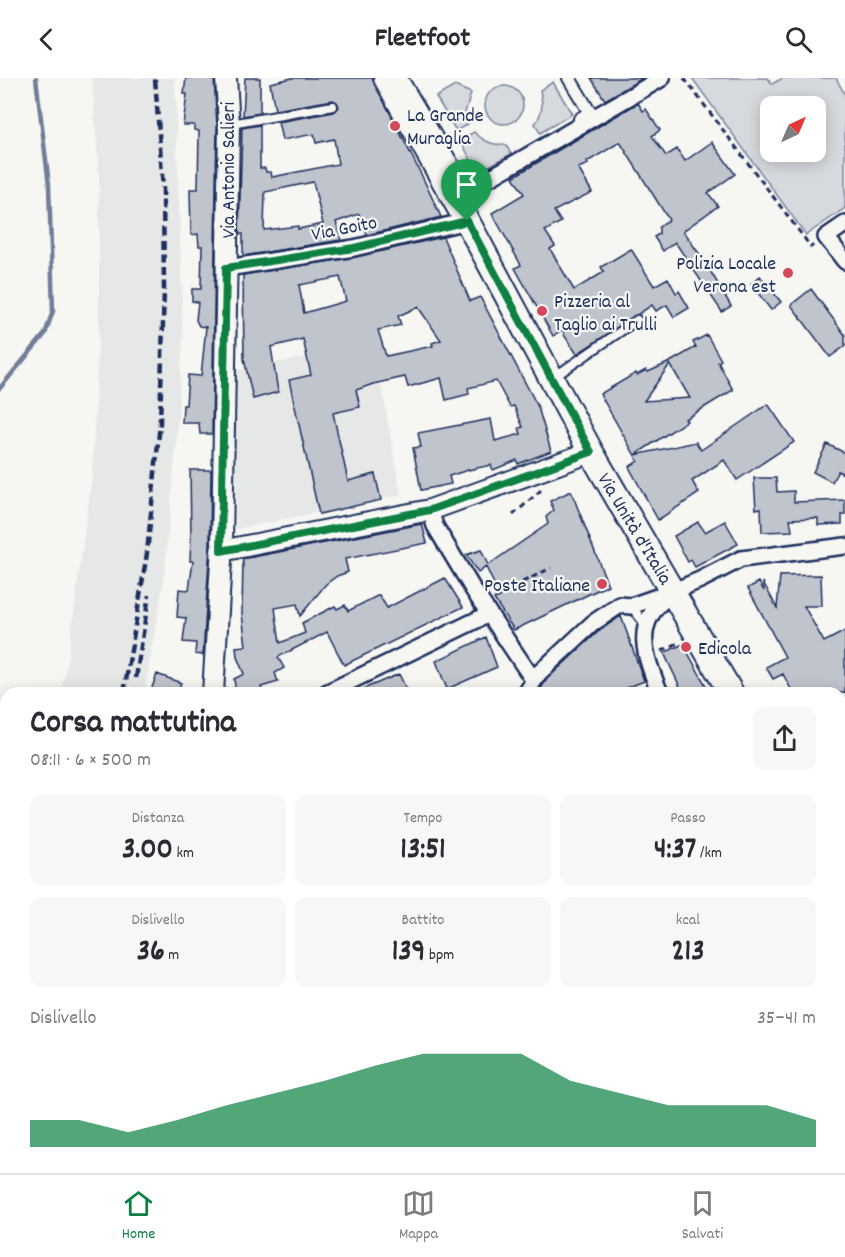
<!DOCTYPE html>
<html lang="it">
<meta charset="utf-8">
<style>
:root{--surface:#fff;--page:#f7f7f7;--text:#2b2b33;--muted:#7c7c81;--line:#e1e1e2;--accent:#0b8043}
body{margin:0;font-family:Dekko,sans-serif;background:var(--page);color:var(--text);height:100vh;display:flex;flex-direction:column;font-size:22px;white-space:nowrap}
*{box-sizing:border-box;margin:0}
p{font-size:20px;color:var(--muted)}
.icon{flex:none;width:33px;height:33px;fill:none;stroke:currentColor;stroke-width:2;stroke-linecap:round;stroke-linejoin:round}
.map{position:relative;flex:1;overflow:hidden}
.details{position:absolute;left:0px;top:609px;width:846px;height:486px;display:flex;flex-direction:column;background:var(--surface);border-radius:18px 18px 0 0;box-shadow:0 3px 15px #0003}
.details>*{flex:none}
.needle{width:39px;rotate:44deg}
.tools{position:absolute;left:760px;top:18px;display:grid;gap:12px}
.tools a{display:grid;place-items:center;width:66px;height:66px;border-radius:12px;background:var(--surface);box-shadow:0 3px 15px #0003;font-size:30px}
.pin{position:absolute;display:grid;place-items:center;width:51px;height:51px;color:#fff;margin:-62px -26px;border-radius:50% 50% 50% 0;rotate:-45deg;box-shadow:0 0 6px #0007}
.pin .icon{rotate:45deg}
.round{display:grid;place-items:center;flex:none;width:63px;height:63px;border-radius:12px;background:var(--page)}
.headline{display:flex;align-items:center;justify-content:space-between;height:102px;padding:0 30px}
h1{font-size:33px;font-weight:700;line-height:45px}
.stats{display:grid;grid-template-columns:repeat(3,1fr);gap:9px;height:102px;padding:6px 30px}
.stats div{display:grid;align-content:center;border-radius:12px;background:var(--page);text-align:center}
.stats b{font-size:30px;font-weight:700}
.stats small{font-size:16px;font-weight:400}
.stats p{font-size:16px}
.chart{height:168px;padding:12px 30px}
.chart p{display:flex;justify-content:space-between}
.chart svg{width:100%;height:108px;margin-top:6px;fill:var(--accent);opacity:.7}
header{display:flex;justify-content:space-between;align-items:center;height:78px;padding:0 30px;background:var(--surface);font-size:27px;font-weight:700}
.tabs{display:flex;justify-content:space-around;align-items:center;height:84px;border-top:2px solid var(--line);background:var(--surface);font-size:16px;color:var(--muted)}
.tabs a{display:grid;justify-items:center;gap:3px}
.tabs .selected{color:var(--accent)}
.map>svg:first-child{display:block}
.built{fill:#e6e7e7}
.green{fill:#d6d9dd;stroke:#78849e;stroke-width:1.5;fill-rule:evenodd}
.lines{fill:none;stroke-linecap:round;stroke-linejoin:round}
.stream{stroke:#717e99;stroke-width:4.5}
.building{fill:#c0c4cd;stroke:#1b2f5e;stroke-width:1.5;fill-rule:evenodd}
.service-casing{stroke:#1b2f5e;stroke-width:12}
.pedestrian-casing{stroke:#1b2f5e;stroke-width:16}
.minor-casing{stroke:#1b2f5e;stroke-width:20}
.tertiary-casing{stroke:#1b2f5e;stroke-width:24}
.primary-casing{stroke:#1b2f5e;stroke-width:28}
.path{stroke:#1b2f5e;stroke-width:3;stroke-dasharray:6 4.5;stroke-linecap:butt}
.service{stroke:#f6f6f2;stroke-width:8}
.pedestrian{stroke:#f6f6f2;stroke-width:12}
.minor{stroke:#f6f6f2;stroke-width:15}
.tertiary{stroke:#f6f6f2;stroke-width:20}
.primary{stroke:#f6f6f2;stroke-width:24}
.rail{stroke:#1b2f5e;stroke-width:4.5;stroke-dasharray:9 4.5;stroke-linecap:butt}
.route-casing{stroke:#fff;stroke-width:12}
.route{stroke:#0b8043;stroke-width:8}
.poi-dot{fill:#d1495b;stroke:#f6f6f2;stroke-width:2}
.labels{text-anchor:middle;stroke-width:4.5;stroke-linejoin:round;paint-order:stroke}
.poi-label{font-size:20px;fill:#1b2f5e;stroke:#f6f6f2;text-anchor:start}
.street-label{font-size:20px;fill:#1b2f5e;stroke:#f6f6f2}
</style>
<header><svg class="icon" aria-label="back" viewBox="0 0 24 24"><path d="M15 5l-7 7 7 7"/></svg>Fleetfoot<svg class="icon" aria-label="search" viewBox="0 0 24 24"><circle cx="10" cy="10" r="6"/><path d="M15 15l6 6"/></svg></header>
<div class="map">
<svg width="845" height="1095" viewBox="0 0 845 1095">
<rect width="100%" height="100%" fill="#f6f6f2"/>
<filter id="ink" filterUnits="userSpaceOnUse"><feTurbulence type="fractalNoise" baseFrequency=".0167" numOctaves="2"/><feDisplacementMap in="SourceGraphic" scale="12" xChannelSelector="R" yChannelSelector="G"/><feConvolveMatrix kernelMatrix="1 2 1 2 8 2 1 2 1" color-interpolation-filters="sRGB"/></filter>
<g filter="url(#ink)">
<path class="built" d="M92,0H175L183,260L176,368L164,500L144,615H61L68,579L92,397L99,247V97Z
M374,266L401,417L236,451L235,293Z
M6,1017V1089H48V1095H0V1038Z"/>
<path class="green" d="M692,0H768L772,6L783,0H836L845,17V130L806,157ZM771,28H816V74H771Z
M553,4L572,36L540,55L535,46C543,34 543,26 540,12Z
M485 27a19 19 0 1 1 38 0a19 19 0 1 1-38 0Z
M455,8L471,15L465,35L468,46L456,53L436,19Z
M474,54C485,64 492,67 506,67L511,76L478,94L460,62Z"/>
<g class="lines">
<path class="stream" d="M0,310L45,256L53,233L49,107L36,0"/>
</g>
<path class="building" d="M186,0H214L217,47L212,356H200L199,345H182L183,327H186L188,297L201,298L206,249L199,248L196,242L198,224L192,223V211H201L202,168H199L198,156L191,157L190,111H198L199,53L194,52V47H183L187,16H184Z
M245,0H260V35L243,38Z
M292,0H372L422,98L441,139L367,157L359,136L336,144L341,162L243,178V156H239L242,50L260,47V90H265L266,94H271L272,99L338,86L334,61L316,65L314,56L282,62L278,44L334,34L339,29L337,24L333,22L275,32L270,5ZM313,104L323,146L298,151V148L264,152L265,114Z
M591,0H643L605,22Z
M638,25L643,33L646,31L660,52L652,58L666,78L677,71L685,83L712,64L735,96L708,115L718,128L683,153L705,184L731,228L722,234L675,164L663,173L654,159L659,156V149L669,142L620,64L587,84L588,86L578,90L592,114L554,133L561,144L545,153L555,168L550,171L574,212L604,194L601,189L631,171L654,208L668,200L676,215L679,213L689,230L674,239L667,227L656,233L652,227L577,276L564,257L563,251L553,258L515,190L521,187L492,135L524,116L513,99Z
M443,159L470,223L480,219L538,329L551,373L518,386L517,382L493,392L491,387L468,392L449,398L451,406L421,412L413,370L421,369L418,355L491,341L495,363L521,356L519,350L523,349L514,328L510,329L496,303L468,310L469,316L446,322L441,300L408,309L405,299L373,306L356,312L360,329L333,335L348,403L375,396L381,422L319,436L289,302L311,297L303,261L271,269L278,314L253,321L244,281L243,197L356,179ZM340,199L346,223L304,235L299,207ZM418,229L441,262L432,265L433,268L386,278L378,252L401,247L398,238Z
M760,198L781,224L771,232L751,206Z
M811,211L845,257V268L830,279L791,227Z
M707,257L721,282L718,284L733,312L685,341L687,343L635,377L696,364L701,372L768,326L794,364L737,402L724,382L692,403L699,415L658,442L629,389L638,383L600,316L636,295L637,297L646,292L648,294L670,284L696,269L693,264ZM670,286L690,320L644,323Z
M827,366L845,375V397L838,393L832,404L813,394Z
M190,392H211L210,467L203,577L195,576L196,565L183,564L186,540L177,539L179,511L189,512L193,483H190L191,459Z
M754,400H776L777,414L794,413V424L845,422V437H842V446L818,447V440L790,441L792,453L762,454L761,430L756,431Z
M571,413L608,507L514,552L494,521L500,519L486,489L478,495L466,477L481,472L488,487L548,446L546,439L554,432L550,423Z
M725,443L738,466L695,489L691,482L688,484L674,458L698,444L705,454Z
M422,446L427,465L345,481L348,494L337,498L326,506L300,538L297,526L275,530L280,565L305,555L302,545L335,528L337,531L345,527L348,533L379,517L387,530L445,500L463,529L344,587L327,554L278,579L284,590L275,595L278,604L261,609L263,615H236L234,601L244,596L237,579L236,569L246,568L242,536L243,481Z
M821,497L822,528H804L824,564L845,553V615H793L783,596L773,601L766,589L785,579L748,510L759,504L764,513L763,504L777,530L780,498Z
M621,538L644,603L614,615H538L547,601L599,553Z
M486,559L497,589L447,611L436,583Z
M683,566L710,615H683L664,575Z
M157,596L181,605L177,615H150Z
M399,596L408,615H356V614Z"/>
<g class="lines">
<g class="service-casing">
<path id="service" d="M231,46L333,28
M554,299L637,242
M631,528L645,546
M642,615L658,609"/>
</g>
<g class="pedestrian-casing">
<path id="pedestrian" d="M401,0L466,109L477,102
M569,0L590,35L580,41"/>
</g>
<g class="minor-casing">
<path id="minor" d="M455,120L662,0
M845,146L826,159L845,183
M227,190L354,170L467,143
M430,432L435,448L474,513L534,603
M326,615L489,536
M526,615L539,595L593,545L620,527L631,528L674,513L700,502L741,481L845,468
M660,615C646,580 631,547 667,519
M840,727H845
M0,882L3,883
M840,1065V1075
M166,1089L167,1095
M270,1089L271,1095
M690,1089L693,1095
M433,1095V1089
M839,1095V1089"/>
</g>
<g class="tertiary-casing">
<path id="tertiary" d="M221,473L430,432L591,374
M213,615L222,467L229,47L226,0
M66,1095V1089"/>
</g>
<g class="primary-casing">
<path id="primary" d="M386,0L467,143L591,374L731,615
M840,809L845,818"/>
</g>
<path class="path" d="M684,0L811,169L813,167
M513,437L541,412
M494,518L551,490
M662,573L680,564
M0,663L6,669
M0,742L6,724
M840,853L845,862"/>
<use href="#service" class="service"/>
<use href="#pedestrian" class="pedestrian"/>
<use href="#minor" class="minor"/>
<use href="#tertiary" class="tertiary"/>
<use href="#primary" class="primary"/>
<path class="rail" d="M136,600L149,517
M124,615L147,475L160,345L164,211L163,111L155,0
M0,1089L6,1065
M9,1095L11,1089"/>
</g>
</g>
<g class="lines" filter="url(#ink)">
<g class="route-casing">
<path id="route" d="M467,143L591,374L430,432L221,473L226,190L354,170Z"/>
</g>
<use href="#route" class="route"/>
</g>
<g class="poi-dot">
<circle cx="395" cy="48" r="6"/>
<circle cx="788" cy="195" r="6"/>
<circle cx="542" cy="233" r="6"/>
<circle cx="602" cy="506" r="6"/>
<circle cx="686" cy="569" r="6"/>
</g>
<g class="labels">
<g class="poi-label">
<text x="407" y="43">La Grande<tspan x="407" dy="23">Muraglia</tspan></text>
<text x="776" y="191" text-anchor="end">Polizia Locale<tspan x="776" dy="23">Verona est</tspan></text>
<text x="554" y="229">Pizzeria al<tspan x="554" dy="23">Taglio ai Trulli</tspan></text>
<text x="590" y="513" text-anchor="end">Poste Italiane</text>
<text x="698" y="576">Edicola</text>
</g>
<g class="street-label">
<text transform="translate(227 92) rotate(-90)" y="7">Via Antonio Salieri</text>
<text transform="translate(344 149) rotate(-11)" y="7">Via Goito</text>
<text transform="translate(636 450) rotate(59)" y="7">Via Unità d'Italia</text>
</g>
</g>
</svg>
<div class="tools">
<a><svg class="needle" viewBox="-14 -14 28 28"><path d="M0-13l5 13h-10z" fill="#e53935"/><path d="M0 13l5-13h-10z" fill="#7c7c81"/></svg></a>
</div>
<div class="pin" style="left:467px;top:143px;background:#1e9e55"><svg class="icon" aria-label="arrive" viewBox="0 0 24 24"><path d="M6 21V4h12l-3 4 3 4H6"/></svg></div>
<section class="details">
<div class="headline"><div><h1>Corsa mattutina</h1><p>08:11 · 6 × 500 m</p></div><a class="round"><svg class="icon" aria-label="share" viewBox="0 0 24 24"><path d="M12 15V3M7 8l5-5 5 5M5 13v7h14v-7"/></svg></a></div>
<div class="stats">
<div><p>Distanza</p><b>3.00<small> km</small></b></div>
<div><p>Tempo</p><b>13:51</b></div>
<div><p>Passo</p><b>4:37<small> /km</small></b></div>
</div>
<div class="stats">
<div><p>Dislivello</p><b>36<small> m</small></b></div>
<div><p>Battito</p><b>139<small> bpm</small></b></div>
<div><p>kcal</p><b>213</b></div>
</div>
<div class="chart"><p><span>Dislivello</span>35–41 m</p>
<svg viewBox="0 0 160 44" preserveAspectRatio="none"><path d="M0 44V33L10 33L20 38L30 33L40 27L50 22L60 17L70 11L80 6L90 6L100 6L110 17L120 22L130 27L140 27L150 27L160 33V44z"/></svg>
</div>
</section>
</div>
<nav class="tabs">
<a class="selected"><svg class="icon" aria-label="home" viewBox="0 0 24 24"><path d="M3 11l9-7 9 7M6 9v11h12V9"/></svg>Home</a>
<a><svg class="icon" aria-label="map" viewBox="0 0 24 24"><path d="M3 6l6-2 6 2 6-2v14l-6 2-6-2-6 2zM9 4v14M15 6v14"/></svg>Mappa</a>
<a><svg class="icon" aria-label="saved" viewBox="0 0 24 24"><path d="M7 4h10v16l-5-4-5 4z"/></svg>Salvati</a>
</nav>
